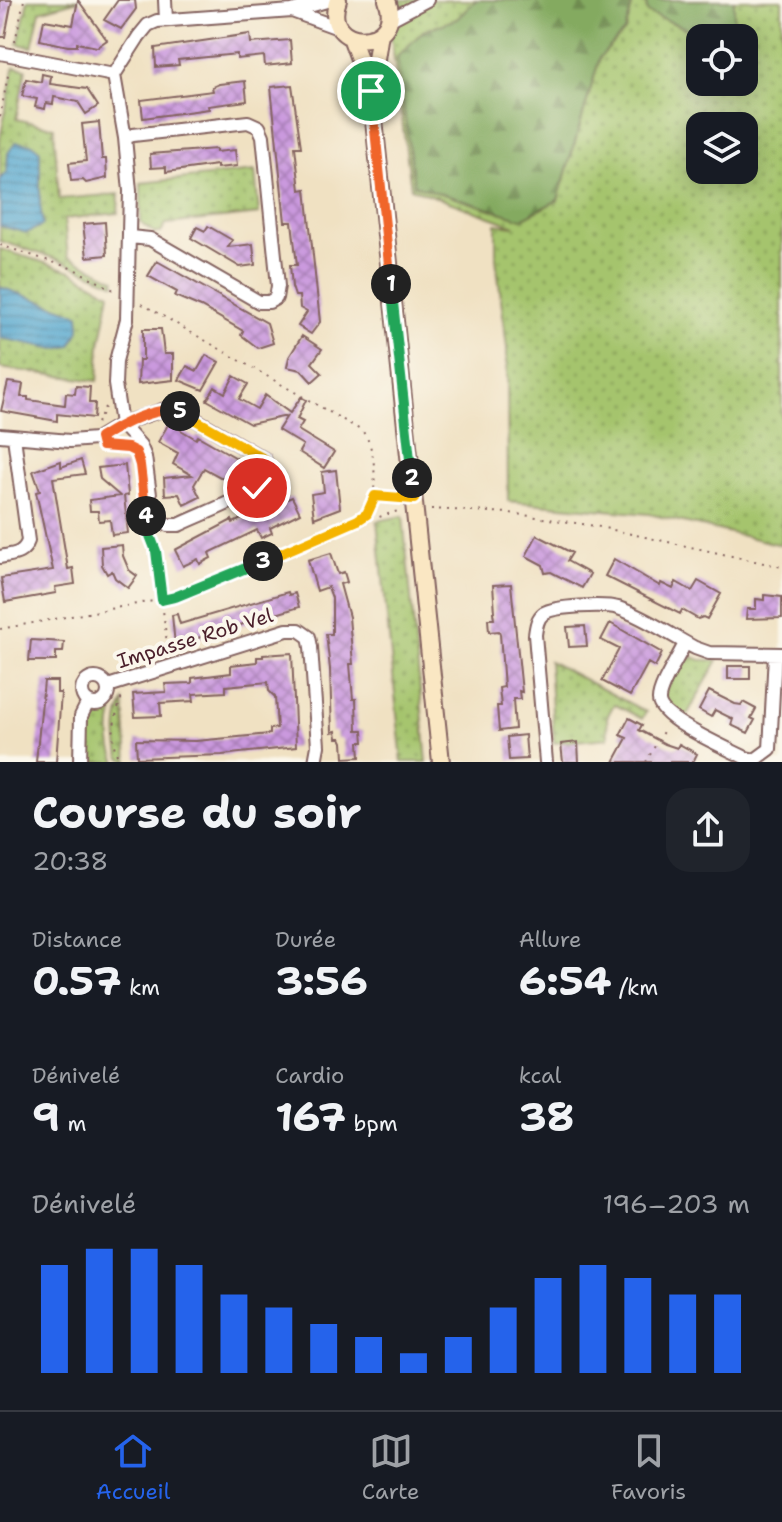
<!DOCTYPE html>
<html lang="fr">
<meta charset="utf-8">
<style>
:root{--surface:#171b24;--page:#20242c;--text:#f1f3f6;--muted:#9ea1a6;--line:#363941;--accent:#2563eb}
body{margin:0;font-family:"Shantell Sans",sans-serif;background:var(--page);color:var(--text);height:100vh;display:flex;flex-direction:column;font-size:30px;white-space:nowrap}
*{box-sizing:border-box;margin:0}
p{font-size:26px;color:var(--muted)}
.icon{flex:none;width:44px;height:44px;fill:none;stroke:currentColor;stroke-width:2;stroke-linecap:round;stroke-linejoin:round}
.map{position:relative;height:762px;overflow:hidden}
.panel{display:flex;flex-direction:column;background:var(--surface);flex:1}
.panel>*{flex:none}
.fabs{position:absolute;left:686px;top:24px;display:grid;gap:16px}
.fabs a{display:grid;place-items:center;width:72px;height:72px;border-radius:16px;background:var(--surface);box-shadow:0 4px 20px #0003;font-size:40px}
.pin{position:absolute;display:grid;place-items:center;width:68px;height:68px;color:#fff;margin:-34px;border:4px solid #fff;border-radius:50%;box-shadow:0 2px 8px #0007}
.km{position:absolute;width:40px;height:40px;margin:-20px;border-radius:50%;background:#222;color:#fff;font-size:22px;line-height:40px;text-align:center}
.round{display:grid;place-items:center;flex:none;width:84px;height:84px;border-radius:24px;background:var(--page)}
.head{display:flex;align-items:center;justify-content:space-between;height:136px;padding:0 32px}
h1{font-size:44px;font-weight:700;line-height:60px}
.figures{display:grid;grid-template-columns:repeat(3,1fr);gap:12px;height:136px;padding:8px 32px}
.figures div{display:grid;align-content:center}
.figures b{font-size:40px;font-weight:700}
.figures small{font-size:22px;font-weight:400}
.figures p{font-size:22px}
.chart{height:224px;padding:16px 32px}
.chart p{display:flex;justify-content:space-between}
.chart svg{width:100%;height:144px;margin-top:8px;stroke:var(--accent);stroke-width:6}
.tabs{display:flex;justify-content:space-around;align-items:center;height:112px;border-top:2px solid var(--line);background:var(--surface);font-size:22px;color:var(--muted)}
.tabs a{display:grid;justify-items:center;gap:4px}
.tabs .current{color:var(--accent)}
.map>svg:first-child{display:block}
.grass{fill:url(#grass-dots);stroke:#78724c;stroke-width:2;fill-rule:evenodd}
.forest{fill:url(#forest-firs);stroke:#676446;stroke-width:2}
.water{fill:url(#water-rules);stroke:#4e627c;stroke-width:2}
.building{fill:url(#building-cross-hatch)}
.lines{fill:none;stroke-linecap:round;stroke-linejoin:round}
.street-casing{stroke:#846360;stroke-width:16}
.secondary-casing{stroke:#846360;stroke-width:20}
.path{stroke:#846360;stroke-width:2;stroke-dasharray:2 6;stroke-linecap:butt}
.street{stroke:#fff;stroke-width:12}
.secondary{stroke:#fae7c3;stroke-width:16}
.split-1-casing{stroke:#fff;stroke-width:16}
.split-2-casing{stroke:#fff;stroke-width:16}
.split-3-casing{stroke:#fff;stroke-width:16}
.split-4-casing{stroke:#fff;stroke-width:16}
.split-5-casing{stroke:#fff;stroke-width:16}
.split-6-casing{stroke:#fff;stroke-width:16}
.split-1{stroke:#f0652b;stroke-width:10}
.split-2{stroke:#22a559;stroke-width:10}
.split-3{stroke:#f5b400;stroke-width:10}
.split-4{stroke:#22a559;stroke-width:10}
.split-5{stroke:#f0652b;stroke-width:10}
.split-6{stroke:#f5b400;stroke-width:10}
.labels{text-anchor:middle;stroke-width:8;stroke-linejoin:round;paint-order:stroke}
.street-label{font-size:20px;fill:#4a1f2b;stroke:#fbf7ec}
</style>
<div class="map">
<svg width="782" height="762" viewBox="0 0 782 762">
<defs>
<pattern id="grass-dots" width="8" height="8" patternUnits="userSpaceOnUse" patternTransform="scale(2)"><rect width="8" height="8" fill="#a5c46d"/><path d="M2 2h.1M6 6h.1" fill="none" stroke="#889f5a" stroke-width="1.8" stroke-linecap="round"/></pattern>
<pattern id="forest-firs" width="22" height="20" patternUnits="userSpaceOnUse" patternTransform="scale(2)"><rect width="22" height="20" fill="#84aa60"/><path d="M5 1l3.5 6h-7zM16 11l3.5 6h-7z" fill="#6e8a4f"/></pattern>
<pattern id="water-rules" width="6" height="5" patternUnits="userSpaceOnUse" patternTransform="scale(2)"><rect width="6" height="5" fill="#52a6ce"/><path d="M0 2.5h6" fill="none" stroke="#4687a7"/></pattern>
<pattern id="building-cross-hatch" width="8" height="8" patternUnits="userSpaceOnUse" patternTransform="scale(2)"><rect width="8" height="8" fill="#ca99de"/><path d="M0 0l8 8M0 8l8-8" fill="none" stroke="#a67cb4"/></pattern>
</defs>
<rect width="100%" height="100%" fill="#fbf7ec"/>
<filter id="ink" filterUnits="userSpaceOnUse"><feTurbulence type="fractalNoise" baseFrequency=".0125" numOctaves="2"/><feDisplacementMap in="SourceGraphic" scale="16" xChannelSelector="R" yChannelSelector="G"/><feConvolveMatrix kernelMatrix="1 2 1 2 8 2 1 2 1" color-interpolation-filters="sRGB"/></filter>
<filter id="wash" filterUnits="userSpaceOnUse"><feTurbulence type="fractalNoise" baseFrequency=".006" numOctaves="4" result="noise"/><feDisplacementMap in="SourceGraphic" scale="32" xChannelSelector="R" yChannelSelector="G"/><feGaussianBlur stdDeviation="1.8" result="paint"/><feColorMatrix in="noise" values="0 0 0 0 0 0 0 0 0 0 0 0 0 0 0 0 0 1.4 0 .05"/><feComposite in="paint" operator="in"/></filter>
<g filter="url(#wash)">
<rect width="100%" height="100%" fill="#f0e1c2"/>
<path class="grass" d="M28,0H78L40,11L32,47L18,44Z
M386,0H476L457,19L423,31L558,200L600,57L625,31L632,6L617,0H646L647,12L709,38H700V82H744V38H734V0H782V545L649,514L508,501L507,348L496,258V224L515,226L411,188ZM700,126H744V170H700Z
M14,67L26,69L16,119L54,127L59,199L119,194L118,213L64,219L68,256L115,279V284L57,259L0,241V139Z
M255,171L259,214L166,224L161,233H155L141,223V183Z
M0,249L71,271L110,293L100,344L98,381L0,368Z
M403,516L427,762H402L377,521Z
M684,653L700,660H718L686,717L665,705L664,693Z
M549,661L646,712L642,719L614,704L607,717L608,738L554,743Z
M120,690C111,713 105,739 117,762H87L89,723L86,720L89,713L107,705L116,691Z
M124,702L128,762L120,757C117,739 115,719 124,702Z"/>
<path class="forest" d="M476,0H617L632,6L625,31L600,57L558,200L522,219L414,185L397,57L423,31L457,19Z
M646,0H734V38H709L647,12Z"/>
<path class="water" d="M16,142L33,144L40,151V204L43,225L27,233L0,226V179L7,171L8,153Z
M0,287L79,314L80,328L71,346L56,349L0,338Z"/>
<g id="blocks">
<path class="building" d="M0,0H12L5,37H0Z
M78,0L107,40L97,47L77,43V46H68L40,40L44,20L73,25Z
M118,0H135L136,9L121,29L104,20Z
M250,34L251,43L290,40L292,63L265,66L264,56L237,59V54L178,60L179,65L156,67L155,48Z
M42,74L51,76L50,84L87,89L98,106L86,114L78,102L54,97L53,104L46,103L45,109L35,107L37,99L22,96L26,79L41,82Z
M245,81L247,101L208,106L209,109L143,118L141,100L213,91L212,87L219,84Z
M292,85L301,147H295L300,190L306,189L320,322L311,334L298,326L307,312L300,308L299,296H295L292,287L290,265H297L292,222H285L271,87Z
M99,122L102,159H106L107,178L86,183L83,180L71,181L69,163L86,161L82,124Z
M216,149V152L235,150L237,166L217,168V165L166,172V167L151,168L150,154Z
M105,222L107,255L87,257L83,224Z
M208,226L232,240L228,247L253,244L255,265L240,267L191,238L197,227L205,231Z
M157,261L267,323L273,343L258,348L241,335L243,331L201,307L175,296L177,292L148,276Z
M143,329H161L164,354H173V380L138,384L139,360H143Z
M302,336L322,349L312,363L322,373L312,382L301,370L287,367L289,357Z
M206,355L219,362L203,390L179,380L187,366L197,371Z
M234,376L248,384L239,399L257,409L265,395L290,413L301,397L306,400L297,419L303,422L298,430L334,452L324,468L299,452L303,445L278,430L287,416L250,424L207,400L215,387L225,393Z
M8,382L23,384L21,397H28V400L65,405L66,393L75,394L76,386L90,387L89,403H95L94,418L57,414V421L1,411Z
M169,423L196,439L198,436L247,464L239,477L237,476L233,484L204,468L194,485L200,497L184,505L179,494L165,495L164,478L192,475L173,464L178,453L158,442Z
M81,460L85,474L53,478L68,569L73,568L75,584L55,587L56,593L5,602L1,578L53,570L36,492L40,491L33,471L61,461V467Z
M125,465L128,495L124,496L128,533L112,535L110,520L99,521L98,511H90L89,500L120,496L100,479L98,468Z
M336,470L340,508L314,518L311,494L324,492L322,472Z
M292,497L300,513L270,528L272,533L261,538L257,530L209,553L211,558L200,564L198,559L183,566L175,550L232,520L233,523Z
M537,535L572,553L567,561L590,574L582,588L551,572L545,573L543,565L526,556Z
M122,545L123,556L129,570L137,576L128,588L115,578L112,571L107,574L102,565L101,547Z
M331,553L338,574L344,572L347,582L340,584L349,617L353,664H350L353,699H356L357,730H363L364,742H359L360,757L344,758L343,742L341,738H337L336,731L332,732L330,669L326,634H332V598L328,587L317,591L308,560Z
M614,559L660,586L661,583L673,589L676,582L692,591L698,581L721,594L707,619L703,617L698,619L682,610L680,614L605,576Z
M511,584L522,692L519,691L520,699H513L515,729L499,731L497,706H501L499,688L504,687L500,634L499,631L489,632L488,619H494L493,612H495L493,585Z
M288,592L289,595L295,593L299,607L175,645L172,615L177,614L180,624Z
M764,595L782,597V618L746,619L747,609H756V599L764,600Z
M610,623L662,653L655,667L648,663L630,696L602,681L619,649L601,640Z
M585,626L587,646L569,647L567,627Z
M31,640L64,642L63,652H56V661H29Z
M292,653L296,747L222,755L137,758L136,740L196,741L270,734V729L277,728L276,713L275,697L269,691L268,682L226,686V692L193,694L194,701L160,703L161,716L135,717L133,694L166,692L165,684L192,683V678L231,673V665L257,662V657H263V655Z
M728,666H750V679H728Z
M44,681H57V693H61L56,762H36Z
M709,691L735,704L741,705L743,702L756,709L751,718L755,720L748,733L731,725L733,719L715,710L711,717L699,710Z
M629,718L642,725L639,730L665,744L677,748L679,744L697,754L693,762H614L627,738L620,735Z
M525,735L527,759L509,760L507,737Z
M578,742L579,762H563L561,744Z"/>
</g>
</g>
<g filter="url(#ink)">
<use href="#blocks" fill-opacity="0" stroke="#846360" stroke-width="2"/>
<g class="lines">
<g class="street-casing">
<path id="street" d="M165,0L166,20
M292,11L341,29
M389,20L427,0
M0,53L114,75
M125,138L133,135L248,122L259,127L263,136L278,286L276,298L269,302H259L150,239L130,237
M121,424L115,384L116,361L127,319L130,191L125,138L114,75L139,36L148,25L157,21L292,11L330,0
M0,435L70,441L96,439L121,424L168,408L181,411L264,459C269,468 269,476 262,483C251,496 197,516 179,525H168L153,517L145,457L140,445L121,424
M0,557C13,554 23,555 28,541L14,437
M685,643C679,657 659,686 659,700C658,719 729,749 746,758L755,760L770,749L775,654
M82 691a13 13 0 1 1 26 0a13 13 0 1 1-26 0Z
M108,686L287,630H299L309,637L311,647L318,746L315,762
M80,762L81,716L88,702
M546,762L535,635C536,627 537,618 544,613C555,606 605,604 618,608C643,616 672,636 695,648L709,653L782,654"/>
</g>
<g class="secondary-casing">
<path id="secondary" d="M338,0C319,52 406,51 387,0
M380,33L371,91L441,762
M351,37L369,86"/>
</g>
<path class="path" d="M15,42L24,0
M0,117L9,70
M0,245L74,269L114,290
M142,304L362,431C377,446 378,495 368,513
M97,423L105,407
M109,447L126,448
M376,496L398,498
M431,509L510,513L595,526L782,567
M0,629L175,597L367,514L379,517L398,511
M147,659L165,649L167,644L156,551L148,531
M121,762C107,742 115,715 123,694
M646,762L665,728"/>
<use href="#street" class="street"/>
<use href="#secondary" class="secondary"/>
</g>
</g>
<g class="lines" filter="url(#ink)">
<g class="split-1-casing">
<path id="split-1" d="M371,91L391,284"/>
</g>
<g class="split-2-casing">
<path id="split-2" d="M391,284L412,478"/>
</g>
<g class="split-3-casing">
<path id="split-3" d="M263,561L358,520L367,514L375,496L414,499L412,478"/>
</g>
<g class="split-4-casing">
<path id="split-4" d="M146,516L147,528L156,551L162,600L175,597L263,561"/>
</g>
<g class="split-5-casing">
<path id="split-5" d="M146,516L140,465L136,452L128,448L102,446L100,438C120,425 157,405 180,411"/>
</g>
<g class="split-6-casing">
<path id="split-6" d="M180,411L264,459C270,470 267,479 257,488"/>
</g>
<use href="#split-1" class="split-1"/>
<use href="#split-2" class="split-2"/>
<use href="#split-3" class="split-3"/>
<use href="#split-4" class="split-4"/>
<use href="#split-5" class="split-5"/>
<use href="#split-6" class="split-6"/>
</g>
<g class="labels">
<g class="street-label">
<text transform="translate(195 638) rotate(-17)" y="7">Impasse Rob Vel</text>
</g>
</g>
</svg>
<div class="fabs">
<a><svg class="icon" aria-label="locate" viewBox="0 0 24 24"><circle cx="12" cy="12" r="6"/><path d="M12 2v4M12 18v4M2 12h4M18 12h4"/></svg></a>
<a><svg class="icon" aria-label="layers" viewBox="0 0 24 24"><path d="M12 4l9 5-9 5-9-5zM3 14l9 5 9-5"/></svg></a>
</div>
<div class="pin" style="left:371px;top:91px;background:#1e9e55"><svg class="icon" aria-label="arrive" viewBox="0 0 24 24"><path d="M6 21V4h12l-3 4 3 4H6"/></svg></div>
<div class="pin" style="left:257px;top:488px;background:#d93025"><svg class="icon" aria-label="check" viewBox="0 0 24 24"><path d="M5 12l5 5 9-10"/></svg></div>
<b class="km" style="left:391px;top:284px">1</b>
<b class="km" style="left:412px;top:478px">2</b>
<b class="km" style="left:263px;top:561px">3</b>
<b class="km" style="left:146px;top:516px">4</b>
<b class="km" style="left:180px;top:411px">5</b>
</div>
<section class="panel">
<div class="head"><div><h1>Course du soir</h1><p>20:38</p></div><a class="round"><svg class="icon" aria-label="share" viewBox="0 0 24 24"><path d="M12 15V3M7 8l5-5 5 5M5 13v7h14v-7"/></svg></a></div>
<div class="figures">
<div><p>Distance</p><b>0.57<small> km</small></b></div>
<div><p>Durée</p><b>3:56</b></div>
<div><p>Allure</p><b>6:54<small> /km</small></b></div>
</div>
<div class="figures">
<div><p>Dénivelé</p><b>9<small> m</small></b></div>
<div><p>Cardio</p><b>167<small> bpm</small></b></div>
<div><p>kcal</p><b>38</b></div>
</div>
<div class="chart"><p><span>Dénivelé</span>196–203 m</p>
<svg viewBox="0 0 160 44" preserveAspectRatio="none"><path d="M5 44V11M15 44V6M25 44V6M35 44V11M45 44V20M55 44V24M65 44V29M75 44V33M85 44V38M95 44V33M105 44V24M115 44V15M125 44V11M135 44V15M145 44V20M155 44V20"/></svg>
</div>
</section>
<nav class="tabs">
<a class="current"><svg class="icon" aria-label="home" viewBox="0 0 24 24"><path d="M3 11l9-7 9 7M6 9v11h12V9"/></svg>Accueil</a>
<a><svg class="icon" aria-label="map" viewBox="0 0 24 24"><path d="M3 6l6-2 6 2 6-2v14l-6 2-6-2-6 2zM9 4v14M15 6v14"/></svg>Carte</a>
<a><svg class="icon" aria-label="saved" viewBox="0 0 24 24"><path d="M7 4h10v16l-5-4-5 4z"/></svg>Favoris</a>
</nav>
